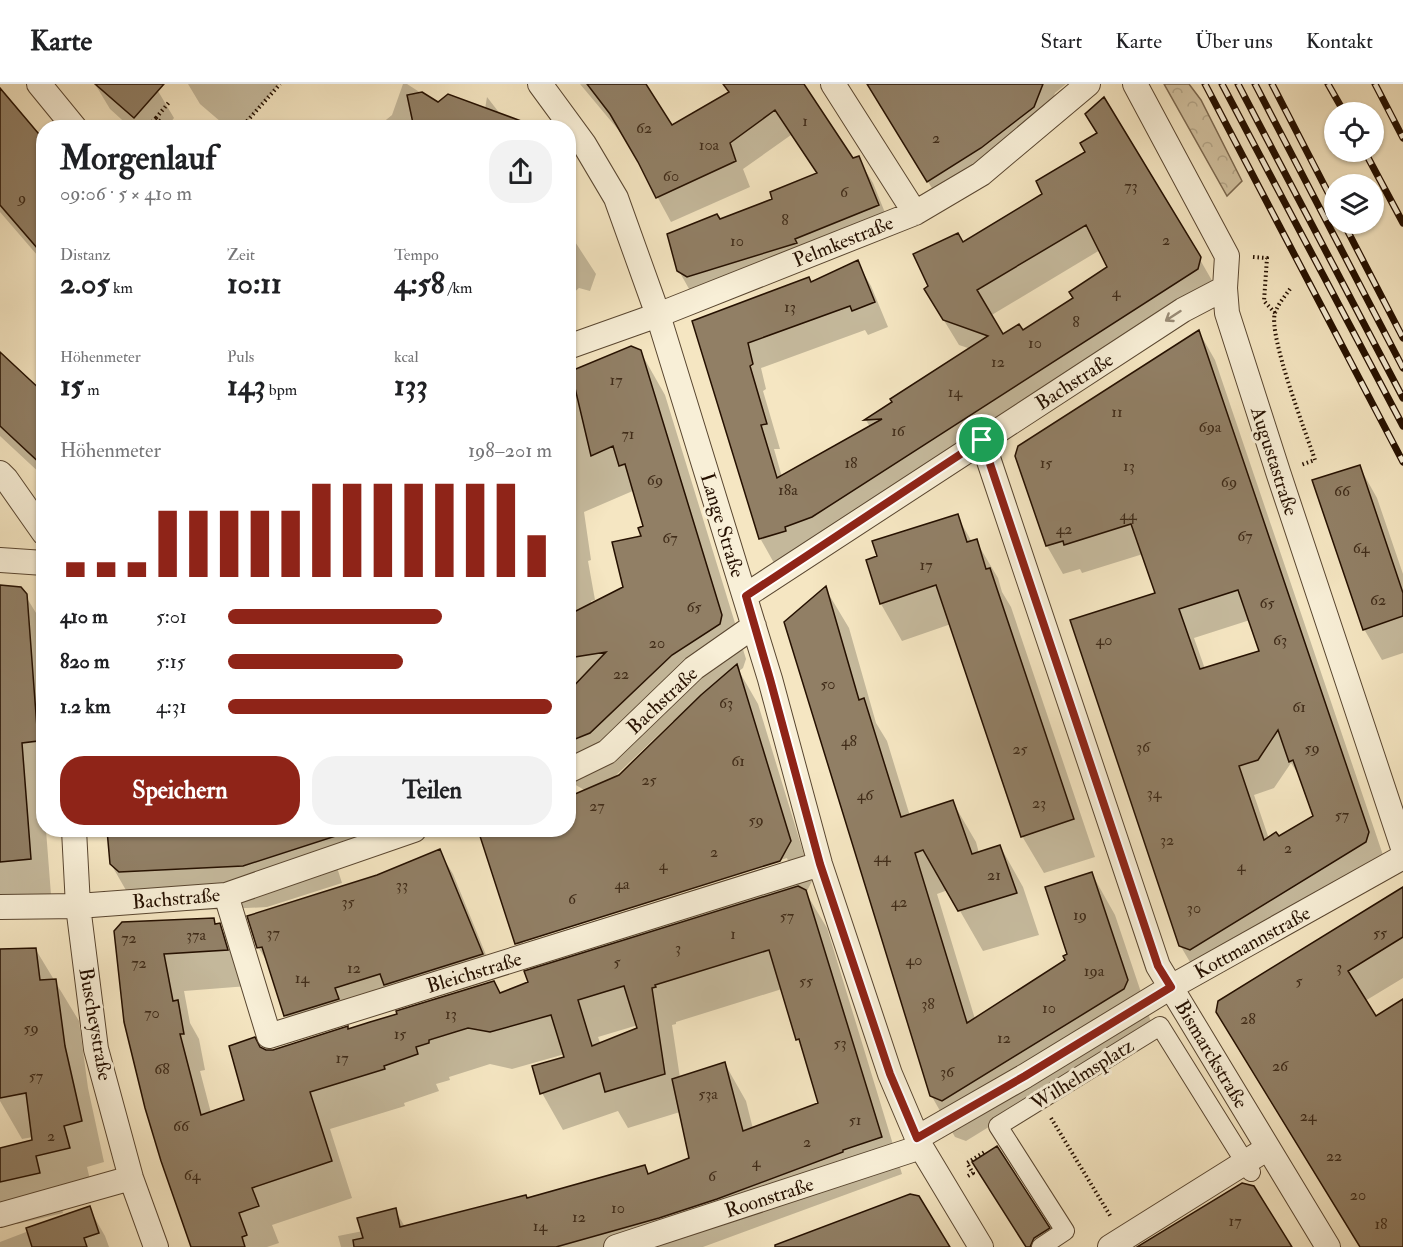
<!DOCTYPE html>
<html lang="de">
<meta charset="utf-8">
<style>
:root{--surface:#fff;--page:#f2f2f2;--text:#202124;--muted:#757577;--line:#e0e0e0;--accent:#8f2418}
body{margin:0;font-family:"IM FELL Double Pica",serif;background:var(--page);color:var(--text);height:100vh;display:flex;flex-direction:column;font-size:22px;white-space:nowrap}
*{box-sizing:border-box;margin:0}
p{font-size:20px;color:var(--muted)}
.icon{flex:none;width:33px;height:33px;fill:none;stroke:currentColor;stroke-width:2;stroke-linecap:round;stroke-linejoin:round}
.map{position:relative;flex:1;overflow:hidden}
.sheet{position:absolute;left:36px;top:36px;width:540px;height:717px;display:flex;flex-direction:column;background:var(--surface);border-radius:24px;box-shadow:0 2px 4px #0004}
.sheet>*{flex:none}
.buttons{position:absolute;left:1324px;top:18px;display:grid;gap:12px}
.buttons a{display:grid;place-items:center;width:60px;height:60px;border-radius:50%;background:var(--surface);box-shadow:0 2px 4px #0004;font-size:30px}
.pin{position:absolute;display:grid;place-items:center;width:51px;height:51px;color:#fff;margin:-26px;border:3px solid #fff;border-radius:50%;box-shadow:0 2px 6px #0007}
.round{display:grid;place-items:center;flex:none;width:63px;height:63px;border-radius:24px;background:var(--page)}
.head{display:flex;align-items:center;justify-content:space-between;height:102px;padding:0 24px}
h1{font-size:33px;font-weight:700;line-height:45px}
.stats{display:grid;grid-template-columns:repeat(3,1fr);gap:9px;height:102px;padding:6px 24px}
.stats div{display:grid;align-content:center}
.stats b{font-size:30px;font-weight:700}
.stats small{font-size:16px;font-weight:400}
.stats p{font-size:16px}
.chart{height:168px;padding:12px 24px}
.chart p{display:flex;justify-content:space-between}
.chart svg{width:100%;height:108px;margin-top:6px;stroke:var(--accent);stroke-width:6}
.cta{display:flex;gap:12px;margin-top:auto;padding:12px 24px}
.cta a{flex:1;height:69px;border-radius:24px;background:var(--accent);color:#fff;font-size:24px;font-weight:700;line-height:69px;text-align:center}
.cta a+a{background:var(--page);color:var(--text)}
ul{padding:0 24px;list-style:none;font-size:20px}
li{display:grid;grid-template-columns:96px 72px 1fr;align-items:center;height:45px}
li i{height:15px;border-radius:8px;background:var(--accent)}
header{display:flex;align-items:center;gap:36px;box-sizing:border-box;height:84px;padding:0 30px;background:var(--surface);border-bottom:2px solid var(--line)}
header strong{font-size:28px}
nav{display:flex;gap:33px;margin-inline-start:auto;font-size:21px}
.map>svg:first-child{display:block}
.forest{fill:url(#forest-crowns);stroke:#7c6950;stroke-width:1.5}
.shadow{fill:#0003;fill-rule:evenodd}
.building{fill:#917f65;stroke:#251000;stroke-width:1.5;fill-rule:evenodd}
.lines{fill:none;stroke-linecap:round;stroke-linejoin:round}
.pedestrian-casing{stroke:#594630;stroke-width:20}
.minor-casing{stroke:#594630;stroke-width:26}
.path{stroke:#251000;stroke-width:4;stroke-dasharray:1.5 3;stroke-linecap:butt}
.pedestrian{stroke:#f8efd7;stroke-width:18}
.minor{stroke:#f8efd7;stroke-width:24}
.rail-casing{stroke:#251000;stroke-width:7}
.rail{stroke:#f8efd7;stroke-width:4.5;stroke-dasharray:14;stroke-linecap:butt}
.oneway{stroke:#998b76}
.route-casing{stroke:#fff;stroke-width:12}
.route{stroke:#8f2418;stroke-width:8}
.labels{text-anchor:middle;stroke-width:6;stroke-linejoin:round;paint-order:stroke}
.number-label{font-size:16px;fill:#402c19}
.street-label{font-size:20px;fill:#251000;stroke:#f8efd7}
</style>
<header>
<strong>Karte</strong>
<nav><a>Start</a><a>Karte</a><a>Über uns</a><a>Kontakt</a></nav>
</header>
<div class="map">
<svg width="1403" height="1163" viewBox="0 0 1403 1163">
<defs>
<pattern id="forest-crowns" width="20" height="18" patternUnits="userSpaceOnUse" patternTransform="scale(1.5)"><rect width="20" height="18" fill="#d2c2a1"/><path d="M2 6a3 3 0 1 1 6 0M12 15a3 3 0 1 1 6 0" fill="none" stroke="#b4a689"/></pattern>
</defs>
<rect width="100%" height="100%" fill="#f5e6c2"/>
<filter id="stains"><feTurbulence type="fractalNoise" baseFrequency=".00333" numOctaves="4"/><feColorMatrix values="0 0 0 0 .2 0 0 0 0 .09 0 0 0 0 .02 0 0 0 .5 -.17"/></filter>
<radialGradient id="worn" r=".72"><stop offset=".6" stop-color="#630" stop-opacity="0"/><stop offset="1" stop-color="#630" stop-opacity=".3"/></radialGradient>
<path class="forest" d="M1164,0H1189L1201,16L1242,97L1227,112Z"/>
<path class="shadow" d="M95,0H157L158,7L174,34L166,44H131L110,25Z
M188,0H279L242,44H228L200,20Z
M403,0H407L438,20L485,25L487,13L511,44H376L392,31Z
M580,0H646L672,43L730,9L734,0H802L853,76L858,74L873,99L892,146L809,181L810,184L702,217L693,212L679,187L719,137L774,116L818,91L791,51L743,85L750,103L671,138L626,55Z
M868,0H1066L1055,9L1043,41L938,114Z
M0,6L44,59V179L0,128Z
M1044,110L1199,174L1214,200L774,479L760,454L694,238L811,199L857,178L871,202L888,243L868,251L865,246L761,284L766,305L763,307L780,365H774L782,393L870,343L866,336L971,265L959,261L940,230L963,160ZM1100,166L1109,184L1074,214L1022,248L1002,252L990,232Z
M568,147L596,190L590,207L579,204L572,210L568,205Z
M1199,248L1215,276L1385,777L1197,890L1180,861L1157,510L1143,470L1082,489L1080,485L1063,490L1047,462ZM1250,536L1261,568L1205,585L1194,554ZM1291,679L1303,698L1314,733L1278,754L1269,755L1254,711L1274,704Z
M631,263L640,267L665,311L746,575L743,584L739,587L758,620L812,797L806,809L827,844L902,1090L703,1163H341L338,1152L363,1147L395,1126L405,1143L527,1116L644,1083L649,1091L690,1075L680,1028L628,1044L618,1027L563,1046L542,1009L566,974L565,970L512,985L490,980L449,993L450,996L436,1000L439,1007L404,1019L405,1022L330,1045L352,1114L272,1141L279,1159L267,1163H193L116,848L213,835L216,841L219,840L240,877L248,902L184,907L190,939L199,955L205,986L200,987L211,1029L246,1017L259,964L266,967H274L348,947L501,910L530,899L532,886L517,860L481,750L492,746H568L586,707L574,700L568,692V290ZM635,406L645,443L625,504L592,521L591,517L595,516L588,477L591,476L584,428ZM673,637L675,639L620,693L610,697ZM787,774L788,777L523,859V856ZM782,905L820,1020L753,1045L746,1017L725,980L680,994L672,941L676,940V938ZM638,941L639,945L601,961L598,953Z
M0,268L44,311V393L0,352Z
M1359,382L1377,414L1403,490V569L1382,576L1364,545Z
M957,432L972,458L976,457L998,494L1002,508L1011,523L1095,773L1044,789L1022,752L951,540L902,557L881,520Z
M0,503L25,511L44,542V694H42L44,746H46L51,811L0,814Z
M825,504L849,544L876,639L887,657L910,732L952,717L976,758L979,769L1000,762L1023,803L1039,851L983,867L948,806L937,810L975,935L1067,877L1092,790L1115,831L1151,938L1147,946L966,1057L955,1053L931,1011Z
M109,746H424L334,774L342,799L267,823L144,829L135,822L111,780Z
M439,767L453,790L495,893L299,955L286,932L271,884L258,863L377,792Z
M1403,810V894L1365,917L1376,934L1403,917V1163H1361L1235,958Z
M36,866L79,937L88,1004L104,1078L87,1083L92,1104L59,1113L63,1129L17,1140L12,1132L0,1134V1066L34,1058L33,1053L22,1055L0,1017V867Z
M988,1101L1048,1145L1059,1163H1027Z
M89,1124L105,1152L109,1163H0V1158Z"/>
<path class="building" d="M95,0H164L134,34Z
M587,0H646L672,41L729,8L723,0H804L853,74L859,72L879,121L795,155L797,159L687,193L677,187L667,150L717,130L720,135L772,115L770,108L817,89L775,26L730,59L736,77L656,114L638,78L610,30Z
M867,0H1043L1034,23L981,64L927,98Z
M0,4L44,56V172L0,121Z
M422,8L438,18L448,10L532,41V44H414L407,11Z
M1104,13L1201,173L1198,185L812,433L785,443L786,447L759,455L692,237L809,193L811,198L858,176L875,218L852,227L850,222L748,259L753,280L750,282L767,340L761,341L777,394L882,335L864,336L892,318L890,315L988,252L943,236L924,205L928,202L913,170L958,149L963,158L1042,110L1036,97L1085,68L1080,59L1097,49L1085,30ZM1086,141L1107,183L1069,208L1073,214L1023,246L1019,240L1003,250L977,206Z
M1199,246L1369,748L1366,758L1190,866L1179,862L1070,536L1155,509L1131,440L1064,461L1063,457L1046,462L1015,372L1018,362ZM1238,506L1259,567L1200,585L1179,525ZM1278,646L1289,678L1293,676L1313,732L1279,752L1276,748L1264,756L1239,682L1258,676Z
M631,262L641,266L722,531L720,540L672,571L590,649L568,658V608L606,568L568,574V531L623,503L612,458L641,452L638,444L643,442L625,380L619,382L613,362L591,372L571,287Z
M0,268L44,309V383L0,342Z
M1360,381L1403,509V532L1363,546L1312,396Z
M958,430L967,458L977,455L986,485L990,484L1074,735L1021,753L936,501L880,520L866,476L877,472L872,457Z
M0,501L21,503L27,510L38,657L22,659L31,775L0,778Z
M826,502L859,616L864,614L901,733L953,716L972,770L1000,761L1017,809L958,827L923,766L915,769L967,939L1065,876L1063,872L1067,870L1045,803L1092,788L1128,896L1124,905L942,1017L930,1012L784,538Z
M737,580L791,757L780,777L515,860L478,746H568V713L619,691L701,611Z
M107,746H342V750L243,782L119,788L110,780Z
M440,765L483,870L384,901L380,890L335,904L339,915L284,932L262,863L257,864L247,832L377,791Z
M798,802L806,806L882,1053L843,1066V1068L717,1115L659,1134L556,1163H354L353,1156L363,1154L357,1134L396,1124L400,1143L526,1111L527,1114L645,1081L648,1090L689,1074L672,995L725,978L743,1047L818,1019L799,955L796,956L769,866L655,901L656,903L652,904L665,990L605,1008L600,989L540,1010L532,982L564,973L551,931L490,948L468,944L429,956V959L416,963L418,970L384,982L385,985L310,1008L332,1077L252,1104L259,1122L239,1129L247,1151L242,1153L245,1163H191L161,1077L145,1024L124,938L114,847L122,838L214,834L215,840L220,839L228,866L164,870L173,917L178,916L184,950H180L201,1031L244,1016L229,962L255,953L260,963L266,966H273L348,942V945L370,938L397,930L396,927L494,897L500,909L528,898L524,887ZM624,902L637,944L592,962L578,916Z
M1403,803V853L1348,887L1376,932L1403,915V1163H1360L1216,928L1218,917Z
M36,864L40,896L56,895L65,962L82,1037L64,1042L70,1064L36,1072L40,1089L0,1098V1064L32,1056L26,1009L0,1014V865Z
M997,1062L1050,1144L1034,1154L1030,1163H1026L972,1078Z
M1242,1099L1254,1102L1292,1163H1137Z
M910,1110L919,1112L950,1163H775V1161Z
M90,1122L99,1149L84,1154L87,1163H32L26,1144Z"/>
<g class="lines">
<g class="pedestrian-casing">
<path id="pedestrian" d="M1041,1163L1065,1147L998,1042L1160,942L1251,1088"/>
</g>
<g class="minor-casing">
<path id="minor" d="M39,0L75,44
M540,0L584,60L616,114L658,231L770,595L820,780L890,990L921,1063L981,1163
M833,0L915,129
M1135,0L1227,172L1225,204L1227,229L1278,388L1403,764
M568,263L658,231L915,129L981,90L1088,0
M982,356L1158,882L1328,1163
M0,389L6,395L44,449
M0,476L44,479
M745,512L1183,226L1225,204
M568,687L607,668L694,584L754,542
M74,746L78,822L96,965L131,1094L156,1163
M226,811L269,952L820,780
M0,823L78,822L226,811L414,746
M917,1054L1025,992L1171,903L1403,773
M0,1131L131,1094
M616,1163L921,1063
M1110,1163L1268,1064"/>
</g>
<path class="path" d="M156,34L170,17
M145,44L156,34L168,44
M241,44L280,0
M1253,173L1267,174L1264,217L1275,229
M1290,205C1285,212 1278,220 1275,229C1268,251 1306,349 1315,376L1301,381
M1051,1034L1111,1133
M968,1092L973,1089L967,1079L986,1067"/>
<use href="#pedestrian" class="pedestrian"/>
<use href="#minor" class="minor"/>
<g class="rail-casing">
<path id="rail" d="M1205,0L1403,378
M1222,0L1403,342
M1238,0L1403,314
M1255,0L1403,284
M1272,0L1335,122
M1328,0L1344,28
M1375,0L1403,54
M1365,68L1403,139
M1344,140L1403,254"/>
</g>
<use href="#rail" class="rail"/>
</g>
<defs><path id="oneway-shaft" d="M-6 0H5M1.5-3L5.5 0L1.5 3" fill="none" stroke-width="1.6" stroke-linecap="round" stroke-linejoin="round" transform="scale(1.5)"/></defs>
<use class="oneway" href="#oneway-shaft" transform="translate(1173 232) rotate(147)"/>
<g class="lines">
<g class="route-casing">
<path id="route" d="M982,356L1158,882L1171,903L1025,992L917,1054L890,990L820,780L770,595L746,512Z"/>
</g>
<use href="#route" class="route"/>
</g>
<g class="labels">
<g class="number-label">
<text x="805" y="42">1</text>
<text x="644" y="49">62</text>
<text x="936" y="59">2</text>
<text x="709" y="66">10a</text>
<text x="671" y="97">60</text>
<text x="1131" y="107">73</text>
<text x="844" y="113">6</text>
<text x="22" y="119">9</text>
<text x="785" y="141">8</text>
<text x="1166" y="161">2</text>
<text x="737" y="162">10</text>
<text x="1116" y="213">4</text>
<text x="790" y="228">13</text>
<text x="1076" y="243">8</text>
<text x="1035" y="264">10</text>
<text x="998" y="283">12</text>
<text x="616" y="301">17</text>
<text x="955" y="313">14</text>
<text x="1117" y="333">11</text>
<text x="1210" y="348">69a</text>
<text x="898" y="352">16</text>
<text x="628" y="355">71</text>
<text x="851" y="384">18</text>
<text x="1046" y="384">15</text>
<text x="1129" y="387">13</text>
<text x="655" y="401">69</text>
<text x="1229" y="403">69</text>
<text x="788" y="411">18a</text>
<text x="1342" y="412">66</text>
<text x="1128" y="436">44</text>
<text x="1064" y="450">42</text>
<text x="1245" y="457">67</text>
<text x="670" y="459">67</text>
<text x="1361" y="469">64</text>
<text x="926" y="486">17</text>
<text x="1378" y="521">62</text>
<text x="1267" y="524">65</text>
<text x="694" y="528">65</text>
<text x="1104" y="561">40</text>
<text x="1280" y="561">63</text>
<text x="657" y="564">20</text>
<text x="621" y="595">22</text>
<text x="828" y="605">50</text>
<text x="726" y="624">63</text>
<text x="1299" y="628">61</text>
<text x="849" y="662">48</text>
<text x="1143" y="668">36</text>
<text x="1312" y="669">59</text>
<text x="1020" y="670">25</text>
<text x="738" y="682">61</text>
<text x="649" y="701">25</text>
<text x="1154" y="714">34</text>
<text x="865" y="716">46</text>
<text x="1039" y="724">23</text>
<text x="597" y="727">27</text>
<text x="1342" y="736">57</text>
<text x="756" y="741">59</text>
<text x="1167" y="761">32</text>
<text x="1288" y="769">2</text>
<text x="714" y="773">2</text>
<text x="882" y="778">44</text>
<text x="663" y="786">4</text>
<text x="1241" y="787">4</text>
<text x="994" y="796">21</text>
<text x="622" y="805">4a</text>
<text x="402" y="806">33</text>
<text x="572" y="820">6</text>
<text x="348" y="823">35</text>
<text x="899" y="823">42</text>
<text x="1194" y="829">30</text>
<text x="1080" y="836">19</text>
<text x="787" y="837">57</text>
<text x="273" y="854">37</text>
<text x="1380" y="854">55</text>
<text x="733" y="855">1</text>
<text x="196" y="856">37a</text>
<text x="129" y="859">72</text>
<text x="678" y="869">3</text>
<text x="914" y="881">40</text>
<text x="617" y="883">5</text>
<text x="139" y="884">72</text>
<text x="1339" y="888">3</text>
<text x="354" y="889">12</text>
<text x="1094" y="892">19a</text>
<text x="302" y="899">14</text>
<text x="806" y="902">55</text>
<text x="1299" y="902">5</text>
<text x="928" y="925">38</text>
<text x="1049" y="929">10</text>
<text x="152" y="934">70</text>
<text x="451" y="935">13</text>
<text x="1248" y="940">28</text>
<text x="31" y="949">59</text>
<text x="400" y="955">15</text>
<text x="1004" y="959">12</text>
<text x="840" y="964">53</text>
<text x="342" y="979">17</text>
<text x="1280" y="987">26</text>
<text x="162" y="990">68</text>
<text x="947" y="993">36</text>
<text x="36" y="997">57</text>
<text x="708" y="1015">53a</text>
<text x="1308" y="1037">24</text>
<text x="855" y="1041">51</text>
<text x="181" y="1047">66</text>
<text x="51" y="1057">2</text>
<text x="807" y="1063">2</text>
<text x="1334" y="1077">22</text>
<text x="756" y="1083">4</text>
<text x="192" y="1096">64</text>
<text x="712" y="1097">6</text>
<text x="1358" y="1116">20</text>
<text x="618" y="1129">10</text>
<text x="579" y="1138">12</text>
<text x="1235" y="1142">17</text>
<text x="1381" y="1145">18</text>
<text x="540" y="1147">14</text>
</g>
<g class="street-label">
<text transform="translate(843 157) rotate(-22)" y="7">Pelmkestraße</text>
<text transform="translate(1074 297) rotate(-33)" y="7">Bachstraße</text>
<text transform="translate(1275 377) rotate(72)" y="7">Augustastraße</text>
<text transform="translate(723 441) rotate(73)" y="7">Lange Straße</text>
<text transform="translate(662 616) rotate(-43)" y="7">Bachstraße</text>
<text transform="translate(176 814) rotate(-5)" y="7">Bachstraße</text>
<text transform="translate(1252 858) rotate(-29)" y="7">Kottmannstraße</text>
<text transform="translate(474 888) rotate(-17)" y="7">Bleichstraße</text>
<text transform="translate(96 940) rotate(80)" y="7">Buscheystraße</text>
<text transform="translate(1212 970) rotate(59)" y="7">Bismarckstraße</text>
<text transform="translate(1082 990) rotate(-32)" y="7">Wilhelmsplatz</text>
<text transform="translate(769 1113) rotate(-18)" y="7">Roonstraße</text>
</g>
</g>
<rect width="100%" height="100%" filter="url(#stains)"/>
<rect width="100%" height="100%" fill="url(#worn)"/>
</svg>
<div class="buttons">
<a><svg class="icon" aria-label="locate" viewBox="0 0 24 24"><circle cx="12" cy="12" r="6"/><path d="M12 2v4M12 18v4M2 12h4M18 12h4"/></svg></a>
<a><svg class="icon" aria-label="layers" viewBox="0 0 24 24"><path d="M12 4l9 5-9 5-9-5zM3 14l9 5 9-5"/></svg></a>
</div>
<div class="pin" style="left:982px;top:356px;background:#1e9e55"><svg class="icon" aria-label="arrive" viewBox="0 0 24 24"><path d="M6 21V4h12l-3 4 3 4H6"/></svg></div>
<section class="sheet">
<div class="head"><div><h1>Morgenlauf</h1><p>09:06 · 5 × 410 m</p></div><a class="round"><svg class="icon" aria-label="share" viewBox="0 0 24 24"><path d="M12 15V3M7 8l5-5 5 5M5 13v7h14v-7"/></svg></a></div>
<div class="stats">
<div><p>Distanz</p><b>2.05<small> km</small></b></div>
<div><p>Zeit</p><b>10:11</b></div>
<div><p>Tempo</p><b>4:58<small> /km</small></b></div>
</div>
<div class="stats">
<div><p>Höhenmeter</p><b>15<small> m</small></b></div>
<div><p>Puls</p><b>143<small> bpm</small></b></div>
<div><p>kcal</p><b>133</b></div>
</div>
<div class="chart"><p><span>Höhenmeter</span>198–201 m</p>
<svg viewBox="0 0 160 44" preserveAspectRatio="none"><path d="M5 44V38M15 44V38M25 44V38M35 44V17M45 44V17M55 44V17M65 44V17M75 44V17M85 44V6M95 44V6M105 44V6M115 44V6M125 44V6M135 44V6M145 44V6M155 44V27"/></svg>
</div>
<ul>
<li><b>410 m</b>5:01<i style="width:66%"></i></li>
<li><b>820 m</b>5:15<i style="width:54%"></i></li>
<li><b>1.2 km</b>4:31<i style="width:100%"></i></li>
</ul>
<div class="cta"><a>Speichern</a><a>Teilen</a></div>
</section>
</div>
